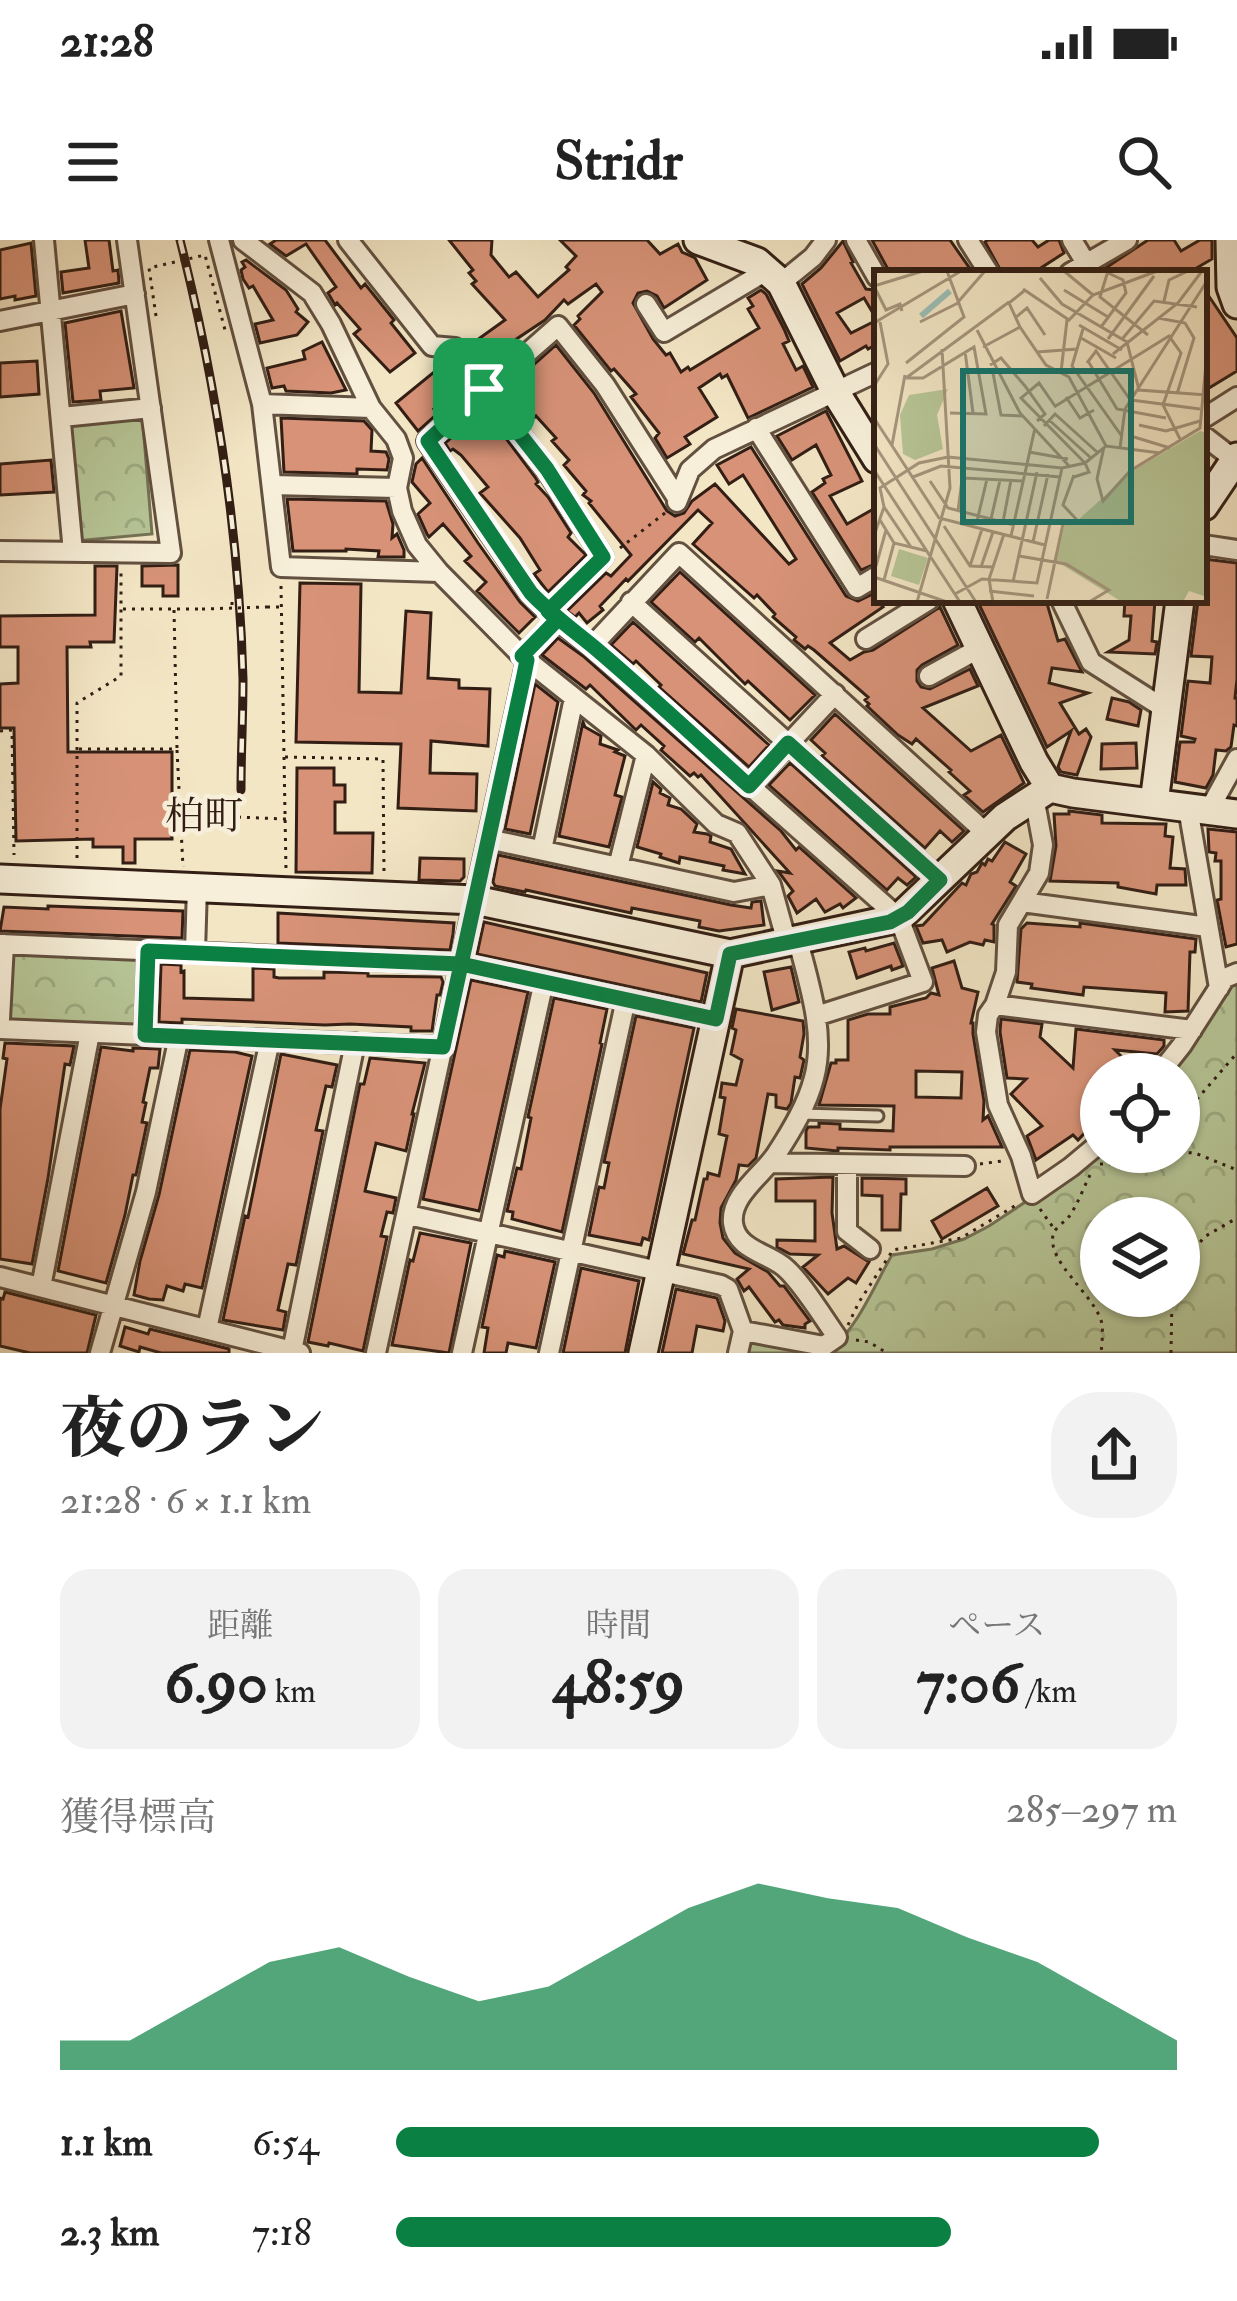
<!DOCTYPE html>
<html lang="ja">
<meta charset="utf-8">
<style>
:root{--surface:#fff;--page:#f2f2f2;--text:#222;--muted:#767676;--accent:#0b8043}
body{margin:0;font-family:"IM FELL Double Pica","Noto Serif JP",serif;background:var(--page);color:var(--text);height:100vh;display:flex;flex-direction:column;font-size:45px;white-space:nowrap}
*{box-sizing:border-box;margin:0}
p{font-size:39px;color:var(--muted)}
.icon{flex:none;width:66px;height:66px;fill:none;stroke:currentColor;stroke-width:2;stroke-linecap:round;stroke-linejoin:round}
.map{position:relative;height:1113px;overflow:hidden}
.drawer{display:flex;flex-direction:column;background:var(--surface);flex:1}
.drawer>*{flex:none}
.buttons{position:absolute;left:1080px;top:813px;display:grid;gap:24px}
.buttons a{display:grid;place-items:center;width:120px;height:120px;border-radius:50%;background:var(--surface);box-shadow:0 3px 9px #0004;font-size:60px}
.pin{position:absolute;display:grid;place-items:center;width:102px;height:102px;color:#fff;margin:-51px;border-radius:24px;box-shadow:0 6px 18px #0006}
.round{display:grid;place-items:center;flex:none;width:126px;height:126px;border-radius:48px;background:var(--page)}
.head{display:flex;align-items:center;justify-content:space-between;height:204px;padding:0 60px}
h1{font-size:66px;font-weight:800;line-height:90px}
.metrics{display:grid;grid-template-columns:repeat(3,1fr);gap:18px;height:204px;padding:12px 60px}
.metrics div{display:grid;align-content:center;border-radius:30px;background:var(--page);text-align:center}
.metrics b{font-size:60px;font-weight:800}
.metrics small{font-size:33px;font-weight:400}
.metrics p{font-size:33px}
.chart{height:336px;padding:24px 60px}
.chart p{display:flex;justify-content:space-between}
.chart svg{width:100%;height:216px;margin-top:12px;fill:var(--accent);opacity:.7}
ul{padding:0 60px;list-style:none;font-size:39px}
li{display:grid;grid-template-columns:192px 144px 1fr;align-items:center;height:90px}
li i{height:30px;border-radius:15px;background:var(--accent)}
.status{display:flex;justify-content:space-between;align-items:center;height:84px;padding:0 60px;background:var(--surface);direction:ltr}
.status svg{height:33px;fill:currentColor}
header{display:flex;justify-content:space-between;align-items:center;height:156px;padding:0 60px;background:var(--surface);font-size:54px;font-weight:800}
.map>svg:first-child{display:block}
.park{fill:url(#park-crowns);stroke:#747256;stroke-width:3;fill-rule:evenodd}
.building{fill:#d79277;stroke:#321e14;stroke-width:3;fill-rule:evenodd}
.lines{fill:none;stroke-linecap:round;stroke-linejoin:round}
.lane-casing{stroke:#625040;stroke-width:15}
.street-casing{stroke:#625040;stroke-width:24}
.secondary-casing{stroke:#321e14;stroke-width:33}
.path{stroke:#321e14;stroke-width:3;stroke-dasharray:3 6;stroke-linecap:butt}
.lane{stroke:#f7efd9;stroke-width:9}
.street{stroke:#f7efd9;stroke-width:18}
.secondary{stroke:#f7efd9;stroke-width:27}
.rail-casing{stroke:#321e14;stroke-width:9}
.rail{stroke:#f7efd9;stroke-width:4.5;stroke-dasharray:14;stroke-linecap:butt}
.path-bridge{stroke:#321e14;stroke-width:3;stroke-dasharray:3 6;stroke-linecap:butt}
.route-casing{stroke:#fff;stroke-width:24}
.route{stroke:#0b8043;stroke-width:15}
.labels{text-anchor:middle;stroke-width:9;stroke-linejoin:round;paint-order:stroke}
.neighbourhood-label{font-size:39px;fill:#321e14;stroke:#f7efd9}
.inset-river{fill:none;stroke:#9bbfb7;stroke-width:6}
.inset-road{fill:none;stroke:#a6967e;stroke-width:3}
.view{fill:#0f766e;fill-opacity:0.15;stroke:#0f766e;stroke-width:6}
.inset-edge{fill:none;stroke:#321e14;stroke-width:6}
</style>
<div class="status"><b>21:28</b><svg viewBox="0 0 49 12"><path d="M0 12V9h3v3zM5 12V6h3v6zM10 12V3h3v9zM15 12V0h3v12zM26 1h20v11H26zM47 4h2v5h-2z"/></svg></div>
<header><svg class="icon" aria-label="menu" viewBox="0 0 24 24"><path d="M4 6h16M4 12h16M4 18h16"/></svg>Stridr<svg class="icon" aria-label="search" viewBox="0 0 24 24"><circle cx="10" cy="10" r="6"/><path d="M15 15l6 6"/></svg></header>
<div class="map">
<svg width="1237" height="1113" viewBox="0 0 1237 1113">
<defs>
<pattern id="park-crowns" width="20" height="18" patternUnits="userSpaceOnUse" patternTransform="scale(3)"><rect width="20" height="18" fill="#b7c697"/><path d="M2 6a3 3 0 1 1 6 0M12 15a3 3 0 1 1 6 0" fill="none" stroke="#9eaa81"/></pattern>
</defs>
<rect width="100%" height="100%" fill="#f3e6c5"/>
<filter id="stains"><feTurbulence type="fractalNoise" baseFrequency=".00167" numOctaves="4"/><feColorMatrix values="0 0 0 0 .2 0 0 0 0 .09 0 0 0 0 .02 0 0 0 .5 -.17"/></filter>
<radialGradient id="worn" r=".72"><stop offset=".6" stop-color="#630" stop-opacity="0"/><stop offset="1" stop-color="#630" stop-opacity=".3"/></radialGradient>
<path class="park" d="M142,173L152,294L75,301L65,180Z
M12,713L142,719L137,789L8,781Z
M1237,738V1113H745L747,1102L831,1108C856,1091 876,1042 892,1015L932,1009L964,999L989,986L1101,912H1179V834H1167ZM1101,978H1179V1056H1101Z"/>
<path class="building" d="M85,0H109L113,31L118,30L119,43L63,53L61,32L89,28Z
M276,0H325L361,48L365,44L394,80L391,83L415,113L390,132L354,94L360,89L337,63L335,65L328,53L336,47L306,4L286,16L270,4Z
M449,0H492L491,15L509,37L516,32L538,57L569,30L566,27L576,16L560,0H647L660,14L678,4L682,12L695,18L707,40L664,68L657,56L647,51L638,53L633,63L653,99L666,115L670,113L681,132L688,127L690,130L759,88L748,69L753,66L748,58L761,50L766,54L784,89L789,101L783,104L796,130L803,126L813,147L748,178L727,135L722,138L720,134L699,148L717,177L685,197L690,204L667,218L655,198L659,193L631,157L636,154L614,129L611,131L574,85L580,79L578,76L602,52L596,44L568,64L564,60L545,80L503,108L506,113L488,129L470,105L505,80L472,44L476,41L469,33L473,30Z
M872,0H950L973,33H890Z
M988,0H1032L1038,7L1049,0H1059L1064,13L1033,33H1002L985,2Z
M1148,0H1174L1181,11L1200,0H1212V19L1188,33H1105L1104,29Z
M843,1L853,22L851,23L866,49L874,50L877,55V104L868,109L866,106L840,121L802,44L821,28ZM864,58L877,80L851,93L837,73Z
M31,3L36,56L15,60V56L0,59V10Z
M246,20L286,50L298,69L296,72L308,82L297,95L260,103L255,84L273,80L253,46L249,48L243,39L241,30L245,27L242,22Z
M1204,49L1237,98V131L1204,151Z
M121,71L134,148L100,151L101,160L73,162L65,83Z
M322,102L346,150L331,153L286,151L284,146L272,148L267,128L305,119L303,111Z
M556,105L594,153L667,271L675,276L684,273L692,261L715,244L789,324L796,319L743,235L729,244L717,225L751,207L846,356L858,361L877,352V360L883,367L830,403L850,420L864,412L873,410L940,367L958,405L922,425L917,430V441L921,447L930,449L970,429L978,446L923,468L971,511L1001,495L1024,543L983,572L964,555L970,551L949,532L951,530L916,499L912,504L898,495L867,466L869,464L865,460L868,457L814,410L808,406L805,409L794,400L796,397L773,377L775,374L757,355L754,358L693,304L712,283L698,270L628,341L626,339L600,366L603,370L587,383L579,373L575,377L567,371L606,333L611,336L631,315L589,263L591,261L583,255L586,251L564,225L569,220L552,201L556,198L536,176L533,179L504,151Z
M37,121L39,154L0,157V123Z
M455,131L468,147L434,169L438,173L418,191L396,163L434,132L442,142Z
M484,169L535,237L538,242L536,244L548,257L571,293L568,297L586,315L548,352L534,334L540,330L520,298L480,253L488,247L461,215L453,209L450,211L445,203Z
M826,171L862,241L830,256L847,284L877,267V323L861,330L812,252L825,243L823,239L831,235L816,205L792,220L777,196Z
M281,178L364,181L372,190L371,211L386,212L389,219L387,230L357,229V234L284,232Z
M422,218L478,303L520,362L535,377L519,393L477,351L486,342L465,321L471,316L443,284L429,297L427,294L418,274L430,263L412,242L416,224Z
M51,220L54,252L0,255V224Z
M287,259L386,261L393,284L392,298L397,294L404,310V317H378L379,311L346,309V311H293Z
M1204,319L1237,323V439L1235,458H1237V486L1234,485L1231,507L1226,511L1216,510L1213,535L1206,548L1175,542L1180,502H1194L1195,499L1181,496L1188,441L1210,443L1212,417L1191,416L1198,360H1204Z
M178,325V356H163V346H142V326Z
M95,326H117L114,402H90L91,407H67L68,512H172V599H135V623H123V607H93V599L16,601L14,488H0V444L18,443V407H0V376L95,375Z
M680,332L815,455L790,480L748,441L745,444L699,398L695,402L651,362Z
M300,343L361,344L359,452L401,453L406,371L431,373L428,438L459,440V448L490,449L488,506L431,501L430,533L477,534L476,571L398,568L401,504L296,502Z
M977,360H1046L1058,401L1065,399L1082,432L1052,428L1049,443L1088,453L1060,463L1079,494L1086,489L1091,497L1077,535L1061,532L1058,527L1071,491L1047,507Z
M1125,360H1155L1152,401L1157,402L1155,414L1108,412L1129,400L1131,376H1124Z
M633,382L769,505L749,527L659,447L661,445L636,421L633,424L611,405Z
M558,398L583,416L781,591L796,610L799,607L856,658L843,668L840,664L825,672L816,659L797,673L788,656L793,651L778,631L790,633L701,535L698,537L694,533L690,536L661,510L664,506L641,485L636,490L590,445L586,449L542,415Z
M535,444L558,462L530,594L505,589Z
M1112,458L1129,462L1141,470L1138,486L1107,479Z
M835,474L964,591L952,602L940,591L925,608L822,516L825,513L811,500Z
M583,482L585,487L601,496L600,504L618,510L615,512L625,516L615,555L622,557L609,607L559,596Z
M1136,503L1137,528L1101,529L1102,504Z
M790,523L916,637L907,645L898,638L887,650L769,545Z
M297,528H334V545H345V562H335V593H373L372,633L296,632Z
M653,542L661,549L660,553L670,558L668,565L681,569L697,584L694,592L707,594L711,596L710,602L731,609L745,634L723,630L724,626L680,617L679,623L660,617L661,614L637,607Z
M1069,571L1102,575V583L1166,584L1165,596L1173,597L1170,628L1185,629L1186,645H1157L1156,654L1118,647V643L1050,641L1056,606L1054,574H1069Z
M1208,589L1237,592V704L1226,707L1217,660L1221,659V621H1215L1216,613L1209,612Z
M1005,602L1026,614L1010,642L1016,646L992,684L994,685V702L985,700L983,705L970,702L947,712L942,700L923,703L916,686L923,685L962,643L966,645L971,634L977,632L982,623L985,625L988,619L992,621Z
M498,615L731,665L751,668L752,662L761,661L764,685L719,691L699,687L700,681L632,668L631,673L526,650L525,652L495,646L493,642Z
M420,618L464,619V637L460,641L419,640Z
M48,666L183,671L182,698L0,691L4,667L48,669Z
M278,673L454,683L453,694L450,710L278,703Z
M484,682L707,733L701,762L477,714Z
M1027,683L1080,687V683L1196,699L1195,712H1190L1188,771L1165,772L1166,753L1084,747L1083,755L1031,748L1032,744L1017,742L1021,689Z
M894,703L903,726L892,730L891,726L857,738L849,712L865,708L866,711Z
M954,721L962,748L978,752L971,783H973V794L984,861L983,880L988,876L1002,907H890V910L838,908V911L806,908V891L808,887H819V883L840,884V889L893,891L894,866L819,865L831,823H836V820H848V780L868,774H890V767L926,758L931,753L939,755L932,728ZM916,831L962,832L961,858L916,857Z
M161,724L181,725V732L184,731V758L253,760V728L274,729V737L279,738H324V732L368,733V736L441,737L443,742L440,755H437L432,791H411V787L350,784L325,785L182,779V783L159,782Z
M791,727L799,762L772,770L764,732Z
M471,740L528,752L479,971L423,959Z
M554,758L607,769L600,803L602,804L562,992L512,979L513,972L507,971L517,928L521,929L531,878L528,877Z
M736,769L803,781L804,794L800,817L804,820L800,838L795,837L791,863L787,869L776,867V855L768,854L756,918L748,926L739,925L736,940L721,968L720,983L723,998L735,1013L768,1032L780,1046H784L810,1081L805,1084V1088L783,1085L779,1080L775,1082L749,1047L744,1051L737,1039L749,1029L683,1014L692,980H695L704,939H707L708,933L719,936L727,896L719,894L725,858L720,857L722,843L736,845L742,820L731,814L736,790L732,788Z
M636,776L694,788L651,990L649,1000L643,998L641,1005L589,995L599,947L604,948L609,923L604,922Z
M1001,779L1042,784L1040,797L1073,828L1076,789L1164,800V806L1157,814L1115,810L1139,834H1101V867L1091,878L1095,882L1078,900L1073,895L1036,920L1027,896L1042,886L1011,854L1026,839L1007,838L1000,792Z
M5,803L74,806L70,825L65,824L48,938L32,1024L0,1019V869L7,819L3,818Z
M101,807L133,811V808L160,809L158,828H150L143,862L146,863L142,882L147,883L136,935H133L125,975L106,1043L58,1031Z
M190,810L235,812L252,816L202,1048L185,1044L183,1051L167,1046L163,1060L149,1059L134,1055L140,1021L159,955Z
M281,814L337,825L332,847L326,846L316,890L323,891L296,1025L288,1024L278,1070L286,1072L283,1090L223,1080L245,976L248,977Z
M370,818L425,823L412,874H414L406,911L376,903L365,951L396,958L393,973L387,972L381,996L387,997L363,1111L329,1103L328,1106L308,1102L360,844H364Z
M833,937L832,973L837,1009L844,1006L869,1022L856,1043L848,1038L828,1054L803,1027L818,1015L790,1014L777,1007V1000L815,1001V961H776V939Z
M862,938L906,939V954H901L900,990H882V956L862,955Z
M987,948L998,966L942,999L932,981Z
M420,993L471,1003L449,1113L392,1105L410,1020L413,1021Z
M505,1011L555,1022L536,1108L508,1103L506,1113H484L488,1088L482,1087L497,1015L504,1017Z
M581,1028L639,1041L625,1113H563Z
M676,1049L717,1058L725,1081L723,1091L697,1086L692,1113H662Z
M5,1052L96,1075L87,1113H30L0,1106V1058L3,1059Z
M125,1087L148,1094L150,1089L229,1109V1113H161L140,1107L139,1112L120,1106Z"/>
<g class="lines">
<g class="lane-casing">
<path id="lane" d="M800,874L878,876"/>
</g>
<g class="street-casing">
<path id="street" d="M44,0L73,312
M219,0L262,164L281,327L439,332
M243,0L312,53L331,84L371,168L396,199L403,218L397,248L402,271L417,305L439,332L522,416L646,515L716,584L737,593L771,645L787,703
M348,0L432,106L455,108L546,229L603,317L548,371
M856,0L877,37
M968,0L989,33
M1072,0L1092,33
M1070,33L1127,0
M781,43L813,17L826,0
M646,64L664,92L768,30
M0,81L135,54
M262,164L371,168
M62,177L151,168
M1204,178L1237,157
M756,188L857,348L877,336
M1204,196L1235,220
M272,245L397,248
M677,258L605,145L558,86L427,201L531,354L557,380L592,406L899,678L923,742L816,776
M677,262L690,230L714,209L877,132
M1204,305L1237,310
M0,311L171,313L127,0
M1061,360L1091,422L1165,469
M631,362L940,640
M866,399L929,360
M592,406L679,313L986,593
M522,416L557,380
M929,436L980,408
M749,546L835,454
M1034,557L1043,605L1039,633L1008,685L1006,732L995,765L988,775L986,792L998,865L1021,916L1032,954L1071,927L1101,902
M1188,568L1219,748
M1209,570L1237,519
M488,599L734,652L771,645
M542,610L574,458
M618,627L646,515
M1022,662L1208,687
M0,704L461,724L716,779
M195,712L197,647
M995,765L1192,790
M0,779L4,704
M0,789L443,807
M145,795L148,711
M1159,834L1182,805L1225,738L1237,733
M770,923L965,926
M847,925V991L870,1009
M408,975L721,1045L728,1049L743,1091L738,1113
M0,1037L300,1113
M41,1047L90,793
M207,1089L270,800
M743,1091L824,1106L837,1097C824,1079 797,1034 780,1024C763,1012 736,1008 733,983C730,955 764,934 777,913C792,890 807,865 814,838C826,794 809,744 798,701
M292,1111L355,803
M100,1113L146,952L179,796
M376,1113L527,420
M462,1113L544,741
M549,1113L626,759"/>
</g>
<g class="secondary-casing">
<path id="secondary" d="M698,0L757,22L781,43L836,153L877,219
M1230,0L1231,47L1237,64
M1204,266L1237,217
M957,360L1034,522L1050,548L1073,553L1237,574
M1154,563L1180,360
M0,639L475,660L730,714L899,678L1005,577L1050,548
M643,1113L730,714"/>
</g>
<path class="path" d="M620,308L665,273
M281,346L286,630
M232,362V368
M267,367H280
M123,369H202
M0,491L12,490L14,615
M79,509H177L174,370
M177,510L183,627
M285,517L383,519L384,633
M184,575L286,579
M77,618V463L121,436V328
M1179,880L1237,813
M980,924L1002,921
M1100,924L1130,923L1176,912L1195,913L1237,930
M1090,935C1083,949 1077,966 1068,978C1065,981 1056,988 1054,992C1043,1020 1096,1055 1102,1084C1103,1093 1102,1104 1101,1113
M1040,969L1055,990
M1179,1031L1204,997L1237,978
M848,1085L859,1062L893,1010L961,998L1018,964
M856,1100L869,1102L887,1113
M1171,1113L1172,1056"/>
<use href="#lane" class="lane"/>
<use href="#street" class="street"/>
<use href="#secondary" class="secondary"/>
<g class="rail-casing">
<path id="rail" d="M180,0C216,143 239,291 243,439C243,476 241,513 241,550"/>
</g>
<use href="#rail" class="rail"/>
<path class="path-bridge" d="M156,76L149,28L205,15L225,90
M202,369L267,367"/>
</g>
<g class="lines">
<g class="route-casing">
<path id="route" d="M484,149L547,229L603,317L548,371L557,380L522,416L527,420L524,435L479,642C467,697 455,752 443,807L145,795L148,711L461,724L716,779L730,714L890,682L908,672L940,640L788,503L749,546C698,500 648,453 595,408C573,390 551,374 531,353L428,201L484,149"/>
</g>
<use href="#route" class="route"/>
</g>
<g class="labels">
<g class="neighbourhood-label">
<text x="204" y="589">柏町</text>
</g>
</g>
<g transform="translate(874 30)">
<rect width="333" height="333" fill="#f3e6c5"/>
<path d="M74,119L63,145L69,179L41,190L29,184L26,145L35,125Z" fill="#b7c697"/>
<path d="M326,161L333,163V327L315,321L309,332H248L182,291L191,251H203L257,202ZM25,279L54,288L45,315L17,306Z" fill="#b7c697"/>
<path class="inset-river" d="M47,46L76,21"/>
<path class="inset-road" d="M190,1L219,25M234,1L226,27L274,65M166,8L188,34L253,72L265,120L333,125M0,16L49,1M0,16L12,40L26,34L28,41M149,19L195,50L219,25L283,1M190,20L234,47M150,21L135,33L146,57L172,95L195,107L232,176M290,31L295,10L314,1M84,32L111,1M141,48L153,38L171,65M284,48L311,53L320,68L303,124M46,52L84,33M0,53L87,1M205,55L248,80M227,57L252,23L249,10L230,1M103,60L146,143L196,197M207,68L242,88M249,68L280,31L323,37M234,69L280,6M109,77L146,57M203,79L198,96L247,165M91,81L99,143M163,82L203,79L209,59M239,84L304,33L328,1M214,91L243,139L292,148M32,93L90,47L73,1M213,93L222,81L257,131M116,95L127,88L151,116L171,144L163,151M118,98L127,145L149,146M187,102L193,50M32,108H49L100,77L112,144L76,143M32,108L135,32M0,116L14,94L6,52M192,127L206,148L220,140M257,130L326,139M181,136L165,113L147,128L211,193L215,202L200,207M180,137L295,66L307,83L289,135L307,171M0,148L65,248L171,275M175,150L217,188M265,155L292,161L326,151M170,156L181,144L223,182M260,167L296,178M0,174L102,332M18,175L31,105M230,177L223,209L229,231L256,201L326,158L333,83M246,178L251,139L333,11M155,182L194,189M0,200L86,332M200,205L189,235L203,250M39,207L67,196L186,207M89,208L149,211M56,211L74,238L140,255M10,237L37,277M84,241L89,202M117,249L126,210M6,250L20,273L53,281M103,251L113,209M129,252L137,210M70,256L96,296L119,297M0,266L10,237L6,218L45,193L74,187L188,198L211,193L232,176L286,183M137,266L161,158M159,272L174,204M145,286L192,294L235,320L215,332M2,296L12,260M96,296L108,259M107,297L119,262M0,307L73,332M10,310L20,273M139,312L163,202M115,321L160,326M81,324L108,309L163,313L188,198M173,329L190,249M43,332L76,218L68,79M119,332L115,309L130,264"/>
<path class="view" d="M89,101H257V252H89Z"/>
<rect width="333" height="333" class="inset-edge"/>
</g>
<rect width="100%" height="100%" filter="url(#stains)"/>
<rect width="100%" height="100%" fill="url(#worn)"/>
</svg>
<div class="buttons">
<a><svg class="icon" aria-label="locate" viewBox="0 0 24 24"><circle cx="12" cy="12" r="6"/><path d="M12 2v4M12 18v4M2 12h4M18 12h4"/></svg></a>
<a><svg class="icon" aria-label="layers" viewBox="0 0 24 24"><path d="M12 4l9 5-9 5-9-5zM3 14l9 5 9-5"/></svg></a>
</div>
<div class="pin" style="left:484px;top:149px;background:#1e9e55"><svg class="icon" aria-label="arrive" viewBox="0 0 24 24"><path d="M6 21V4h12l-3 4 3 4H6"/></svg></div>
</div>
<section class="drawer">
<div class="head"><div><h1>夜のラン</h1><p>21:28 · 6 × 1.1 km</p></div><a class="round"><svg class="icon" aria-label="share" viewBox="0 0 24 24"><path d="M12 15V3M7 8l5-5 5 5M5 13v7h14v-7"/></svg></a></div>
<div class="metrics">
<div><p>距離</p><b>6.90<small> km</small></b></div>
<div><p>時間</p><b>48:59</b></div>
<div><p>ペース</p><b>7:06<small> /km</small></b></div>
</div>
<div class="chart"><p><span>獲得標高</span>285–297 m</p>
<svg viewBox="0 0 160 44" preserveAspectRatio="none"><path d="M0 44V38L10 38L20 30L30 22L40 19L50 25L60 30L70 27L80 19L90 11L100 6L110 9L120 11L130 17L140 22L150 30L160 38V44z"/></svg>
</div>
<ul>
<li><b>1.1 km</b>6:54<i style="width:90%"></i></li>
<li><b>2.3 km</b>7:18<i style="width:71%"></i></li>
</ul>
</section>
